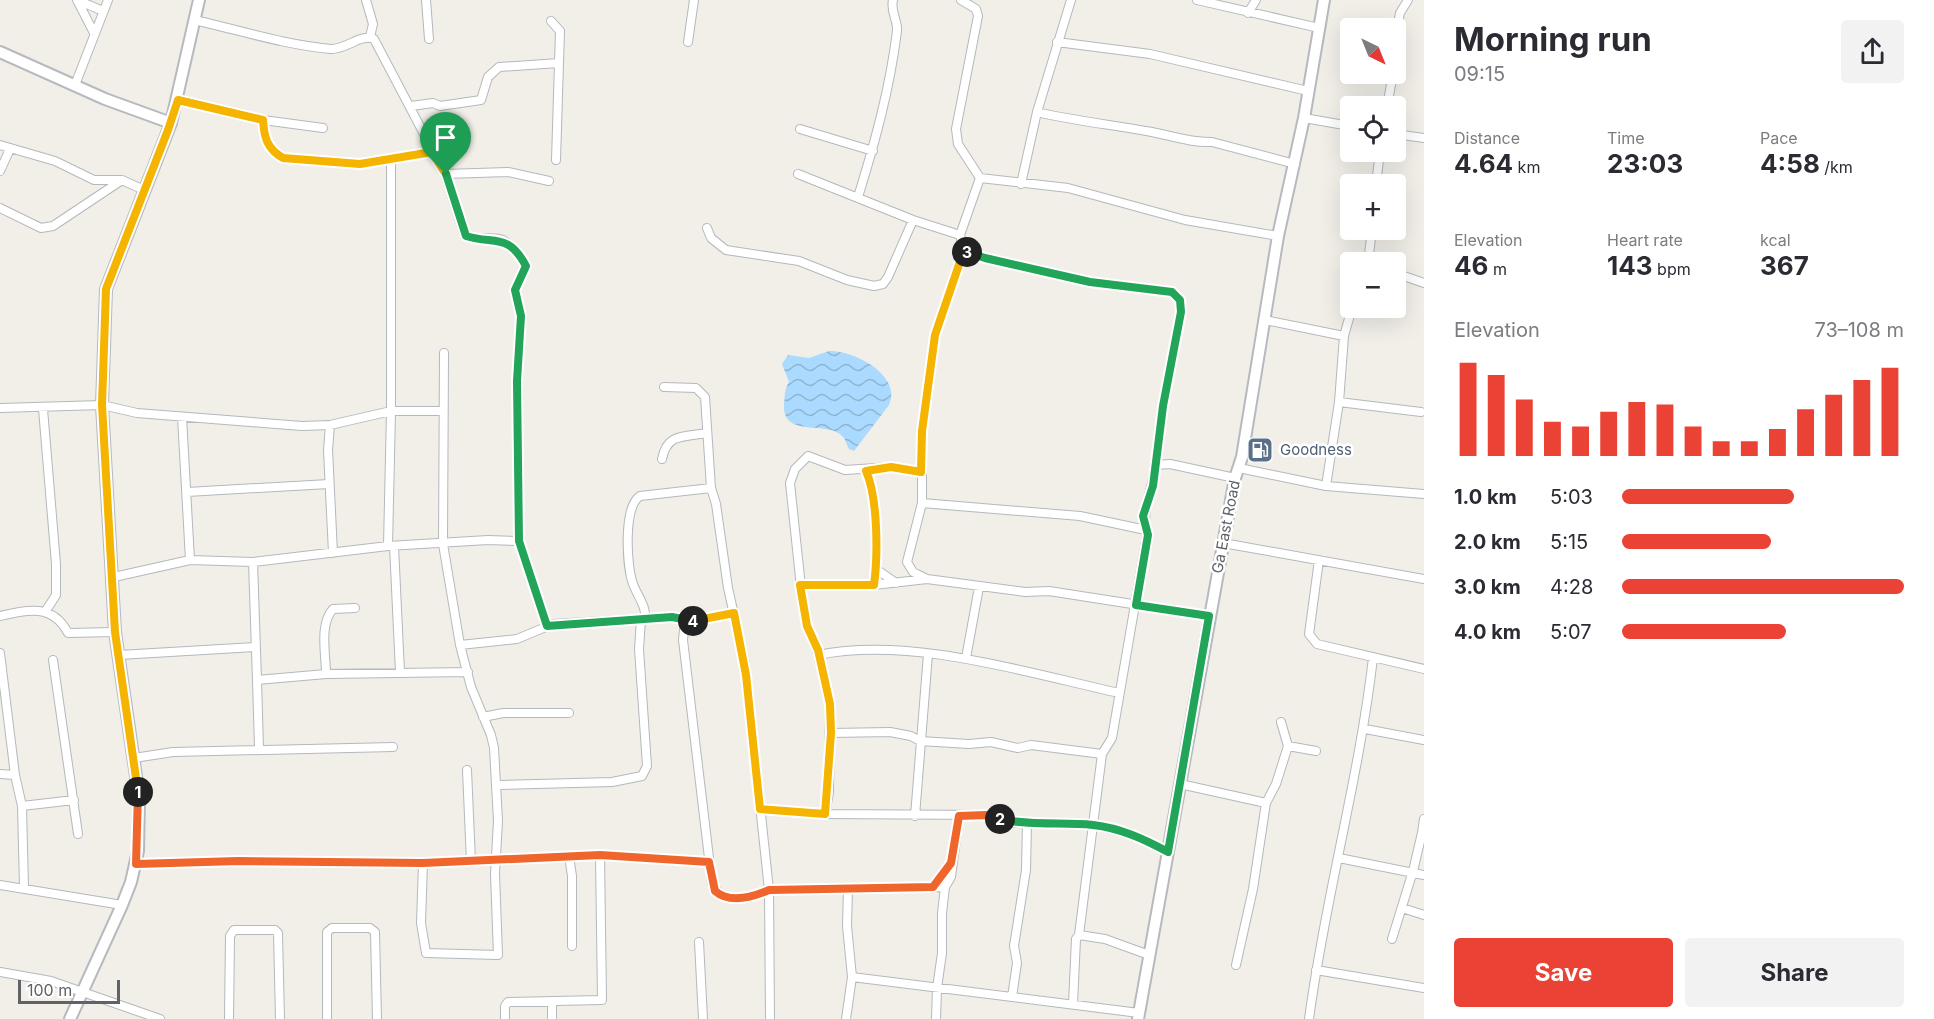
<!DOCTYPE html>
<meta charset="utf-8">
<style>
:root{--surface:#fff;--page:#f2f2f3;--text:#2b2b33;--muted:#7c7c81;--accent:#ea4335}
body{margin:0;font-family:Inter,sans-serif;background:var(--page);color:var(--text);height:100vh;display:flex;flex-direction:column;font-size:22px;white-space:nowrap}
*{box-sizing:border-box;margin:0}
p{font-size:20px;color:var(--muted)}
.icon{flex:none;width:33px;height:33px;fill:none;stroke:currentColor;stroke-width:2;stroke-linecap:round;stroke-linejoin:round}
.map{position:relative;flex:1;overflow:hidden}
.sheet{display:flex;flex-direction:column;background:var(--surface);width:510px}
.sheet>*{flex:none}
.needle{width:39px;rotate:137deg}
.fabs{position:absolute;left:1340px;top:18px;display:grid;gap:12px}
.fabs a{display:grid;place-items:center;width:66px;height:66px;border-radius:6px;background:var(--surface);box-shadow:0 6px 24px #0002;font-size:30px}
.scale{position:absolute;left:18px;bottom:15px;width:102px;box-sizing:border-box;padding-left:6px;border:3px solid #5f6368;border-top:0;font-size:16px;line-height:21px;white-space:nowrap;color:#5f6368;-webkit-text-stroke:4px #fff;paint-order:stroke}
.pin{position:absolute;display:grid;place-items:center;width:51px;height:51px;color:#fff;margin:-62px -26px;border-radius:50% 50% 50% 0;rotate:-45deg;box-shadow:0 0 6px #0007}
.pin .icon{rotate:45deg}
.km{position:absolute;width:30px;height:30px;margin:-15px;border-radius:50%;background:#222;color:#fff;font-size:16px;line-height:30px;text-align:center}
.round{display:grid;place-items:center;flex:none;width:63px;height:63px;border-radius:6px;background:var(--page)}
.head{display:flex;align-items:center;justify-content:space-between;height:102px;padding:0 30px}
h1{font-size:33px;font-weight:700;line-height:45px}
.stats{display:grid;grid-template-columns:repeat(3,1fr);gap:9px;height:102px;padding:6px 30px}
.stats div{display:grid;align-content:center}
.stats b{font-size:26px;font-weight:700}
.stats small{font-size:16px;font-weight:400}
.stats p{font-size:16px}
.chart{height:168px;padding:12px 30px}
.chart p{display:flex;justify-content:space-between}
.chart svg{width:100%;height:108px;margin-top:6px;stroke:var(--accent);stroke-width:6}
.action{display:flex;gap:12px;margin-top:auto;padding:12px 30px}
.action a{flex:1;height:69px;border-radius:6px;background:var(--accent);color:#fff;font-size:24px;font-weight:700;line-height:69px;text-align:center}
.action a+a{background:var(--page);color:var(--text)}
ul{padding:0 30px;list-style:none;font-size:20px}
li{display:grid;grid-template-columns:96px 72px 1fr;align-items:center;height:45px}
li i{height:15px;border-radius:8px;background:var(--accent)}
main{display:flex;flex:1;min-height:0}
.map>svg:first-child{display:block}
.water{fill:url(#water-waves)}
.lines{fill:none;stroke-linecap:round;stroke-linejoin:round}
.street-casing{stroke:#b5b8bc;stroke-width:10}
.secondary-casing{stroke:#b6babf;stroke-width:14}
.street{stroke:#fff;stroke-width:8}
.secondary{stroke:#fff;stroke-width:10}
.split-1-casing{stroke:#fff;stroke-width:12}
.split-2-casing{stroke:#fff;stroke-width:12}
.split-3-casing{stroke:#fff;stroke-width:12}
.split-4-casing{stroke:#fff;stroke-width:12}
.split-5-casing{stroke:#fff;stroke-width:12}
.split-1{stroke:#f5b400;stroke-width:8}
.split-2{stroke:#f0652b;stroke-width:8}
.split-3{stroke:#22a559;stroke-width:8}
.split-4{stroke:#f5b400;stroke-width:8}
.split-5{stroke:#22a559;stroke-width:8}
.labels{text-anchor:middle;stroke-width:5;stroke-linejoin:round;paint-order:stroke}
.service-label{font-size:15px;fill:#4e5e75;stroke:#fff;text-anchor:start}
.street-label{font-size:15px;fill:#5f6368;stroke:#fff}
</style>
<main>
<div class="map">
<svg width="1424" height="1019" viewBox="0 0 1424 1019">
<defs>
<pattern id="water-waves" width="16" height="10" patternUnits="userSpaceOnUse" patternTransform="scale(1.5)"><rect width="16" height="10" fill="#aadaff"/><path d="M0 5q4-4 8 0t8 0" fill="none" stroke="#8eb4d2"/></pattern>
</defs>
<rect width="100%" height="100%" fill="#f1efe8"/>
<path class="water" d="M829,351C854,350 903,376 889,405L854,451L849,449C847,446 846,440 843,437C829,419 782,440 784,404C785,396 784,390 789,382L782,364L788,355L809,358Z"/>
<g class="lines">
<g class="street-casing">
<path id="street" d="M77,0L94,33
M77,0L103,11
M366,0L373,24L370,37
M426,0L429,39
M961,0L976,9L978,16L956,129L958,144L980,178
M1197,0L1319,28
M1248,13L1256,0
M194,20C239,30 285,45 331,49C345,50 362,33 374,39L445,174L464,233C474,243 491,235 503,240C511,245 522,258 526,266L515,290L521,317L517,380L519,541
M1395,38L1400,13L1408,0
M688,42L694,0
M1057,42L1150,54L1308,91
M75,85L108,0
M178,100L263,120L323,128
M411,106L433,103L440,106L481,100L488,77L499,67L559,63L560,31L551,21
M1387,106L1393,74
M1037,112C1075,121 1114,125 1152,132C1172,136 1192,143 1212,142L1295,164
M1304,118L1350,126
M263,120C264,137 267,150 283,158L360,164L432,152
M800,129L873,151
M1395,134L1424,138
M0,145L55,161L94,180H122L144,190
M556,160L559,63
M0,171L10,149
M445,174L508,172L549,181
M798,174L913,220L960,235
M1021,184L1037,112L1071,0
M1376,184L1380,152
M858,197C875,142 890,88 897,31C898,20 890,12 893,0
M0,208L41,228L53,226L122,180
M707,228L711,238L726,250L799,261L847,280L874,286L883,284L888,277L913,220
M964,250L985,258L1090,282L1172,292L1180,300L1181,312L1163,406L1156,465
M1368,262L1372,230
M1395,273L1424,283
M1265,320L1344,336L1352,308
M664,387L696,388L705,397L711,488L716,504L728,588L745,664L769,890L945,887
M1339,402L1421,412
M0,408L102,405L137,413L302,426L330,425L391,411H443
M43,409L56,564V595L45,612
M182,417L190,560
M330,425L328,450L333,553
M662,459C667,433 684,437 707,433
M1239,468L1326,486L1424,494
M866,471C878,498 878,555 874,585
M1326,486L1339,402L1344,336
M187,492L329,484
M922,503L1080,516L1146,530C1142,507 1153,487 1156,465L1170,464L1235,478
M1223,543L1424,579
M388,546L391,411V161
M394,546L400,672
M1319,560L1309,634L1317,644L1424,669
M253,562L257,680L326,674L468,672
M876,569L896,583
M114,577L190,560L253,562L388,546L488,540L519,541L547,626
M927,579L913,572L907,562L922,503V431L935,335L964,250L960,235L980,178L1068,188L1185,220L1278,236
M800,585H874L927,579L1025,592L1049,591L1209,616
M0,616C28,609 53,604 68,633L115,632
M645,620C647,605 636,595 632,581C627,564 623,507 640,496L711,488
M690,621L684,630L683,640L712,883C722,906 750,899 769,890L770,1019
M460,645L517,639L553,624L672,617L690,621L734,613
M0,653L15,775L22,806L24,887
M119,655L255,647
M818,655C911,636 1028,673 1119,693
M966,658L979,587
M53,660L78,834
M326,674C326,655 319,624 333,609L355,608
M257,680L259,748
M483,717L503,713H569
M1365,729L1424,740
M831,733L890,732L911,736L920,741L969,744L991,742L1018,748L1031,745L1102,754L1079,935L1076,939L1073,1004
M1288,746L1316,751
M1102,754L1112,738L1147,535L1146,530
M134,758L173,752L393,747
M467,770L471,862
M0,774L15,775
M1180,784L1266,803
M496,785L612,782L642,776L647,766L639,649L641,620
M22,806L74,800
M760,809L825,814L986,815L1015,823L1095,825L1139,837L1168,852
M825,814L829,792L830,704L817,650L807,626L803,606L790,483L795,469L808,456L845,470L891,467L922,472
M915,816L928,654
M1424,819L1422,833L1424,834
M569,856L572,876V946
M1339,858L1424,875
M423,863L421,923L426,953L498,955L495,874L498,821L494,748L491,735L471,687L460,645L443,544L444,353
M136,864L238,861L423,863L600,855L709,862
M0,885L122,905
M933,887L951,863
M1402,908L1424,915
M1079,935L1105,939L1149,955
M1392,939L1413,871L1422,833
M699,942L703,1019
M1236,965L1253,889L1266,803L1276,784L1288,746L1281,722
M1316,970L1424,988
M0,972L51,981L160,1019
M852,977L1139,1013
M1012,997L1017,963L1014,946L1026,870L1027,823
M229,1019L230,936L234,930H275L278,933L280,1019
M327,1019V932L332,928H370L375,932L377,1019
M505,1019V1006L508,1002L602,1000L600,855
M552,1019V1002
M846,1019L852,977L847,926L848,889
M936,1019L937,988L942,953V913L945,887L951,877L959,816
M1309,1019C1325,898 1359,779 1373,658"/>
</g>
<g class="secondary-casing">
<path id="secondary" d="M0,52L105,99L171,123L106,289L102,405L115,632L139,797L138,851L131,882L122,905L70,1019
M171,123L199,0
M1138,1019L1235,478L1242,457L1278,236L1304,118L1324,0"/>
</g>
<use href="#street" class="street"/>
<use href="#secondary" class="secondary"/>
</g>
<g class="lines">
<g class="split-1-casing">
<path id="split-1" d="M138,792L115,632L102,405L106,289L168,130L178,100L263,120C264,137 267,149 283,158L360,164L432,152L446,174"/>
</g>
<g class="split-2-casing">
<path id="split-2" d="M138,792L136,864L238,861L423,863L600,855L709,862L715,891C730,904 753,897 769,890L933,887L951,863L959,816L986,815L1000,819"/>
</g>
<g class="split-3-casing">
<path id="split-3" d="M967,252L985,258L1090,282L1172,292L1180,300L1181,312L1163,406L1153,486L1143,516L1148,535L1136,605L1209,616L1168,852C1144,839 1120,828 1093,825C1062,822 1031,826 1000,819"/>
</g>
<g class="split-4-casing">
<path id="split-4" d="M693,621L734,613L746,675L760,809L825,814L831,733L830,704L818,650L807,626L800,585H874C878,555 878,498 866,471L891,467L921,472L922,431L935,335L964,250L967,252"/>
</g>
<g class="split-5-casing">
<path id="split-5" d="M446,174L466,236C494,245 508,232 526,266L515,290L521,316L517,381L519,541L547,626L672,617L693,621"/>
</g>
<use href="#split-1" class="split-1"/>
<use href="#split-2" class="split-2"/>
<use href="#split-3" class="split-3"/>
<use href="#split-4" class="split-4"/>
<use href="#split-5" class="split-5"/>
</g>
<defs>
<g id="fuel-square" transform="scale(1.35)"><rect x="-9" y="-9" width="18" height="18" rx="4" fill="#5c6f8a" stroke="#fff"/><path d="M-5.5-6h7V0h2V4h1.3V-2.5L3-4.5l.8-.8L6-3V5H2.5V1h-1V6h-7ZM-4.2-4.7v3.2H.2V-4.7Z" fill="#fff"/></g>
</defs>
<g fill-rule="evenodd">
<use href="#fuel-square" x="1260" y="450"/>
</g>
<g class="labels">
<g class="service-label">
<text x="1280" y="455">Goodness</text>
</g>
<g class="street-label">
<text transform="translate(1226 527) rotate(-79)" y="5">Ga East Road</text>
</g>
</g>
</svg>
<div class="fabs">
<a><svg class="needle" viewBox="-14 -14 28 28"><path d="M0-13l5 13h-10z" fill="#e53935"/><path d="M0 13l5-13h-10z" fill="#7c7c81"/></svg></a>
<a><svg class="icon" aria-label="locate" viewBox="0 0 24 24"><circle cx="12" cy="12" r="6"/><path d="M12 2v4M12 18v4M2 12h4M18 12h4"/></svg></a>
<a>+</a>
<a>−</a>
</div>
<div class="scale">100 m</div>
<div class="pin" style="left:446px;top:174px;background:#1e9e55"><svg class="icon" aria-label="arrive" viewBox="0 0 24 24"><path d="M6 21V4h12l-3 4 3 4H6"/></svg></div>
<b class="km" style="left:138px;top:792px">1</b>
<b class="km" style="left:1000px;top:819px">2</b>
<b class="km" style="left:967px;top:252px">3</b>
<b class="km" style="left:693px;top:621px">4</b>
</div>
<section class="sheet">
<div class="head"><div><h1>Morning run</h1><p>09:15</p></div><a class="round"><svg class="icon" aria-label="share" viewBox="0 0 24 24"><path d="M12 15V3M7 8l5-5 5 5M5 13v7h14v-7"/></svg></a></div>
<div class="stats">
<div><p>Distance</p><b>4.64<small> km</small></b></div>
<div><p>Time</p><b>23:03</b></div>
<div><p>Pace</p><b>4:58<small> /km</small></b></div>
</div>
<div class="stats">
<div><p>Elevation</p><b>46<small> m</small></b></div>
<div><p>Heart rate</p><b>143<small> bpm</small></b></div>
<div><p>kcal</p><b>367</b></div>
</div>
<div class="chart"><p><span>Elevation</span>73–108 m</p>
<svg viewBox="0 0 160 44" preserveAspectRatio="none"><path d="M5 44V6M15 44V11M25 44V21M35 44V30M45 44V32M55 44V26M65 44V22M75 44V23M85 44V32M95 44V38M105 44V38M115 44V33M125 44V25M135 44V19M145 44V13M155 44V8"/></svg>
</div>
<ul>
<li><b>1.0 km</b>5:03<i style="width:61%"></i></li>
<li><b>2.0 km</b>5:15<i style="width:53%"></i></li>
<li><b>3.0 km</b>4:28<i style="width:100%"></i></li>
<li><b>4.0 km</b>5:07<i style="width:58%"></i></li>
</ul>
<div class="action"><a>Save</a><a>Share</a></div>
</section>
</main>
